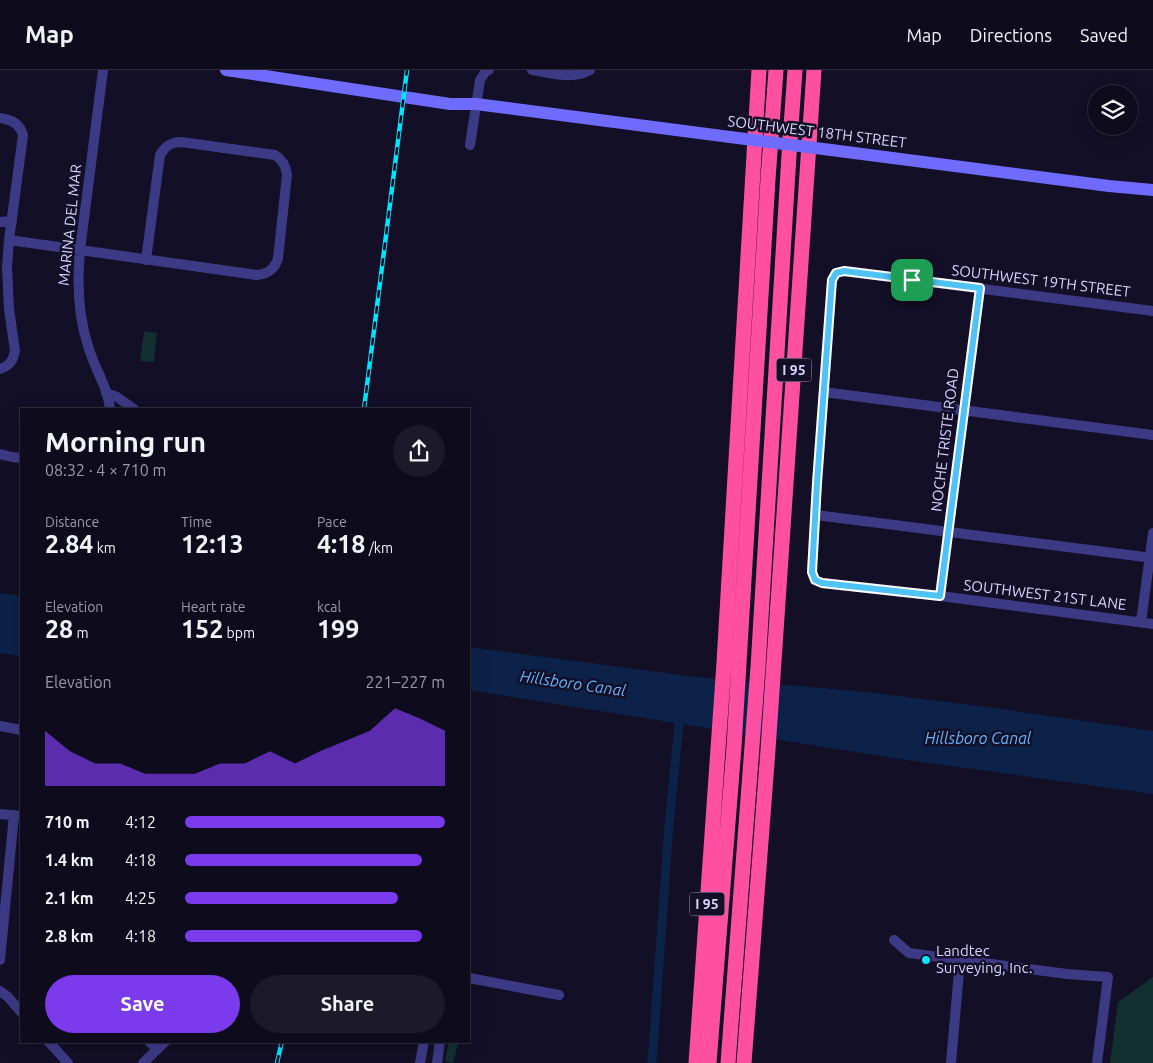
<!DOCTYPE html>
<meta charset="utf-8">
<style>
:root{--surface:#0e0b1c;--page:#1c1929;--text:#f1f3f6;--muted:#9b9ba3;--line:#2e2b3b;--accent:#7c3aed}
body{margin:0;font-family:Ubuntu,sans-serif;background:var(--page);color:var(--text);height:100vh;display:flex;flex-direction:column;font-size:19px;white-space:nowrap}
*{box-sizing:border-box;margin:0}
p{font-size:16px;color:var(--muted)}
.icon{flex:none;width:28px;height:28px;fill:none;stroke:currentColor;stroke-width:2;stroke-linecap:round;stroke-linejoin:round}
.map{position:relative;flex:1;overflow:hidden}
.drawer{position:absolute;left:20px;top:338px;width:450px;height:635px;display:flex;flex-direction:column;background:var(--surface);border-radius:0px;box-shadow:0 5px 20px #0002,0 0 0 1px var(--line)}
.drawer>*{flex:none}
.tools{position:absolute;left:1088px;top:15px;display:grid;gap:10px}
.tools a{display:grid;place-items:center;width:50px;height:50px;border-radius:50%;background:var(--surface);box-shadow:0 5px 20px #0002,0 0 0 1px var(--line);font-size:25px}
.pin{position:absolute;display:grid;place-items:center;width:42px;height:42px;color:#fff;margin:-21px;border-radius:10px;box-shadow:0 2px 8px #0006}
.round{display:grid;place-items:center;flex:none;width:52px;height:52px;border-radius:26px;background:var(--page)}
.summary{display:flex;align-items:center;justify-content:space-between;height:85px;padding:0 25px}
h1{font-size:28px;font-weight:600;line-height:38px}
.figures{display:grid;grid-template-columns:repeat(3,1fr);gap:8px;height:85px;padding:5px 25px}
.figures div{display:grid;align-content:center}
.figures b{font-size:25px;font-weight:600}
.figures small{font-size:14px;font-weight:400}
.figures p{font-size:14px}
.chart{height:140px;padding:10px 25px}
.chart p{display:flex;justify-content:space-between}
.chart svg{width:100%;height:90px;margin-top:5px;fill:var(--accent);opacity:.7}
.button{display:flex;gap:10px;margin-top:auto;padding:10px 25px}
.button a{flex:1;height:58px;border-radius:30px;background:var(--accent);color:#fff;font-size:20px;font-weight:600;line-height:58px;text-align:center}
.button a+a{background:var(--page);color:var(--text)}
ul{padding:0 25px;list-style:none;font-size:16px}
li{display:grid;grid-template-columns:80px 60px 1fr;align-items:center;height:38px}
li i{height:12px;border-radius:6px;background:var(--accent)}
header{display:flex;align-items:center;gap:30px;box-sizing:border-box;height:70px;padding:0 25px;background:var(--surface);border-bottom:1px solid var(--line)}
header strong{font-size:24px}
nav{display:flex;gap:28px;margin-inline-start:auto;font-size:18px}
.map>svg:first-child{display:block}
.green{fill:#12302f}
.water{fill:#0c2248}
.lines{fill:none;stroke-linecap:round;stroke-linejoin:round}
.canal{stroke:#0c2248;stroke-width:9}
.street{stroke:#3d3a85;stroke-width:10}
.secondary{stroke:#6f6bff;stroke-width:12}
.highway{stroke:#ff4fa3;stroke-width:15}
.rail-casing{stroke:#00e5ff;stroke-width:4.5}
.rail{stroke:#130f26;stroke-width:2.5;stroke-dasharray:8;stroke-linecap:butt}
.secondary-bridge{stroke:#6f6bff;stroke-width:12}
.route-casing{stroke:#fff;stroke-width:10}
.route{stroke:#4fc3f7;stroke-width:6}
.poi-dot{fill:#00e5ff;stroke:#130f26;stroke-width:2}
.labels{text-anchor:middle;stroke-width:5;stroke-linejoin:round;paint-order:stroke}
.shield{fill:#130f26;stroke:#9e99be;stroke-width:1}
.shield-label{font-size:14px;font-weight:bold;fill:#d9d4ff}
.street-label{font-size:15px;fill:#d9d4ff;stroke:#130f26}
.poi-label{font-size:15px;fill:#d9d4ff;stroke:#130f26;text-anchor:start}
.water-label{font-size:16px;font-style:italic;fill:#62b6ff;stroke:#130f26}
</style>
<header>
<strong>Map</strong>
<nav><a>Map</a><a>Directions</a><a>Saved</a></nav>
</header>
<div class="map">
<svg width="1153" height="993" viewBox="0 0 1153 993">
<rect width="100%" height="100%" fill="#130f26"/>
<path class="green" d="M144,261L157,263L154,292L140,291Z
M1153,907V993H1110L1118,932Z
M449,971H459L453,993L445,991Z"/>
<path class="water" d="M0,523L21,526V586L0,583Z
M469,577L696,607L865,622L987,637L1153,661V724L893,688L469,620Z"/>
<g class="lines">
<path class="canal" d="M652,993L669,755L680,644"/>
<path class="street" d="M103,0L80,180C77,212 78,245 88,276C92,290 99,303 104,316C107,323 109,331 110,339
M532,0C551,3 573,10 590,0
M0,48C12,50 19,53 23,65L9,170L7,197L9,239L15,281C13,291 9,296 0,299
M470,75L480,10L486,1L489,0
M0,152L12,151
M9,170C92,181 174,194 257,205C268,204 275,199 278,188L287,105C286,96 283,90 275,85L181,72C171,72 165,76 160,85L146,190
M1153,241L844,201L836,203L832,210L817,413L812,502L815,510L822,513L940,526L1153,554
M824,322L1153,365
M106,323L117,327L134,339
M0,384L12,387L21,388
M816,445L1153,488
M940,526L980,218
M1141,552L1153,463
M0,656L21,660
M0,744L21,746
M894,870L909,883L1067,904L1108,907L1097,993
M0,890L14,745
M469,908L559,925
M0,921L8,927L21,942
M48,971L68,993
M149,971L157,980
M143,993L166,971
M420,993L424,971
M437,993L440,971
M951,993L960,890"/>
<path class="secondary" d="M226,0L450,34H476L730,67
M831,80L1109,116L1153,120"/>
<path class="highway" d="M696,993L724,593L759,0
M709,993L734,677L768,109L776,0
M728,993L758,597L789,85L795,0
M744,993L768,680L814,0"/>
<g class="rail-casing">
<path id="rail" d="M364,339L407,0
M277,993L282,971"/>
</g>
<use href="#rail" class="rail"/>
<path class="secondary-bridge" d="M730,67L831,80"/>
</g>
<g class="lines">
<g class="route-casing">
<path id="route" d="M844,201L980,218L940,526L822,513L815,510L812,502L817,413L832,210L836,203Z"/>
</g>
<use href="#route" class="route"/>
</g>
<circle class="poi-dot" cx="926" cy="890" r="5"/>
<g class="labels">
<g class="shield">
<rect x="776.5" y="288.5" width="35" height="23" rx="4"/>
<rect x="689.5" y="822.5" width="35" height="23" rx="4"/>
</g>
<g class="shield-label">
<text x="794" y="305">I 95</text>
<text x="707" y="839">I 95</text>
</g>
<g class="street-label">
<text transform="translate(817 62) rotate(7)" y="5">SOUTHWEST 18TH STREET</text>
<text transform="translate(70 155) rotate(-84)" y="5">MARINA DEL MAR</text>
<text transform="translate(1041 211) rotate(7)" y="5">SOUTHWEST 19TH STREET</text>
<text transform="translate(945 370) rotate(-83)" y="5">NOCHE TRISTE ROAD</text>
<text transform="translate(1045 525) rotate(7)" y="5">SOUTHWEST 21ST LANE</text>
</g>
<g class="poi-label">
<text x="936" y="886">Landtec<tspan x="936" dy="17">Surveying, Inc.</tspan></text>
</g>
<g class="water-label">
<text transform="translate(573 613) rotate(8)" y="6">Hillsboro Canal</text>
<text x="978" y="674">Hillsboro Canal</text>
</g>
</g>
</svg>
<div class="tools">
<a><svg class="icon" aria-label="layers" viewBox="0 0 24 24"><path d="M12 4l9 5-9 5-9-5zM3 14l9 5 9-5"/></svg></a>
</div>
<div class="pin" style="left:912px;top:210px;background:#1e9e55"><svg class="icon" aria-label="arrive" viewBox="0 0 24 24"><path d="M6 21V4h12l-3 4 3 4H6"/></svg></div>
<section class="drawer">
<div class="summary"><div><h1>Morning run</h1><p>08:32 · 4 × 710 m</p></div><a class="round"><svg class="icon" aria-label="share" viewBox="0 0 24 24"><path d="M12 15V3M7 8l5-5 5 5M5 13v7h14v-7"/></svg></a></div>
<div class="figures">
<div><p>Distance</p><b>2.84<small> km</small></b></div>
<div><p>Time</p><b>12:13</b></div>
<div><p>Pace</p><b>4:18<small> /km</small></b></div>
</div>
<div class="figures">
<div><p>Elevation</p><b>28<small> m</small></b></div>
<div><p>Heart rate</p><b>152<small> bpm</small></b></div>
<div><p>kcal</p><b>199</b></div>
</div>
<div class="chart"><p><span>Elevation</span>221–227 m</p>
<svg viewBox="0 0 160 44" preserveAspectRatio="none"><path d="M0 44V17L10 27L20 33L30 33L40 38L50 38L60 38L70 33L80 33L90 27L100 33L110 27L120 22L130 17L140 6L150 11L160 17V44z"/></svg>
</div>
<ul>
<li><b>710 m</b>4:12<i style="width:100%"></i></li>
<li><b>1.4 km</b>4:18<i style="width:91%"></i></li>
<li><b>2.1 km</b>4:25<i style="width:82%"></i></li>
<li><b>2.8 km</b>4:18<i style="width:91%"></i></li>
</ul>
<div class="button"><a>Save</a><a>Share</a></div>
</section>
</div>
